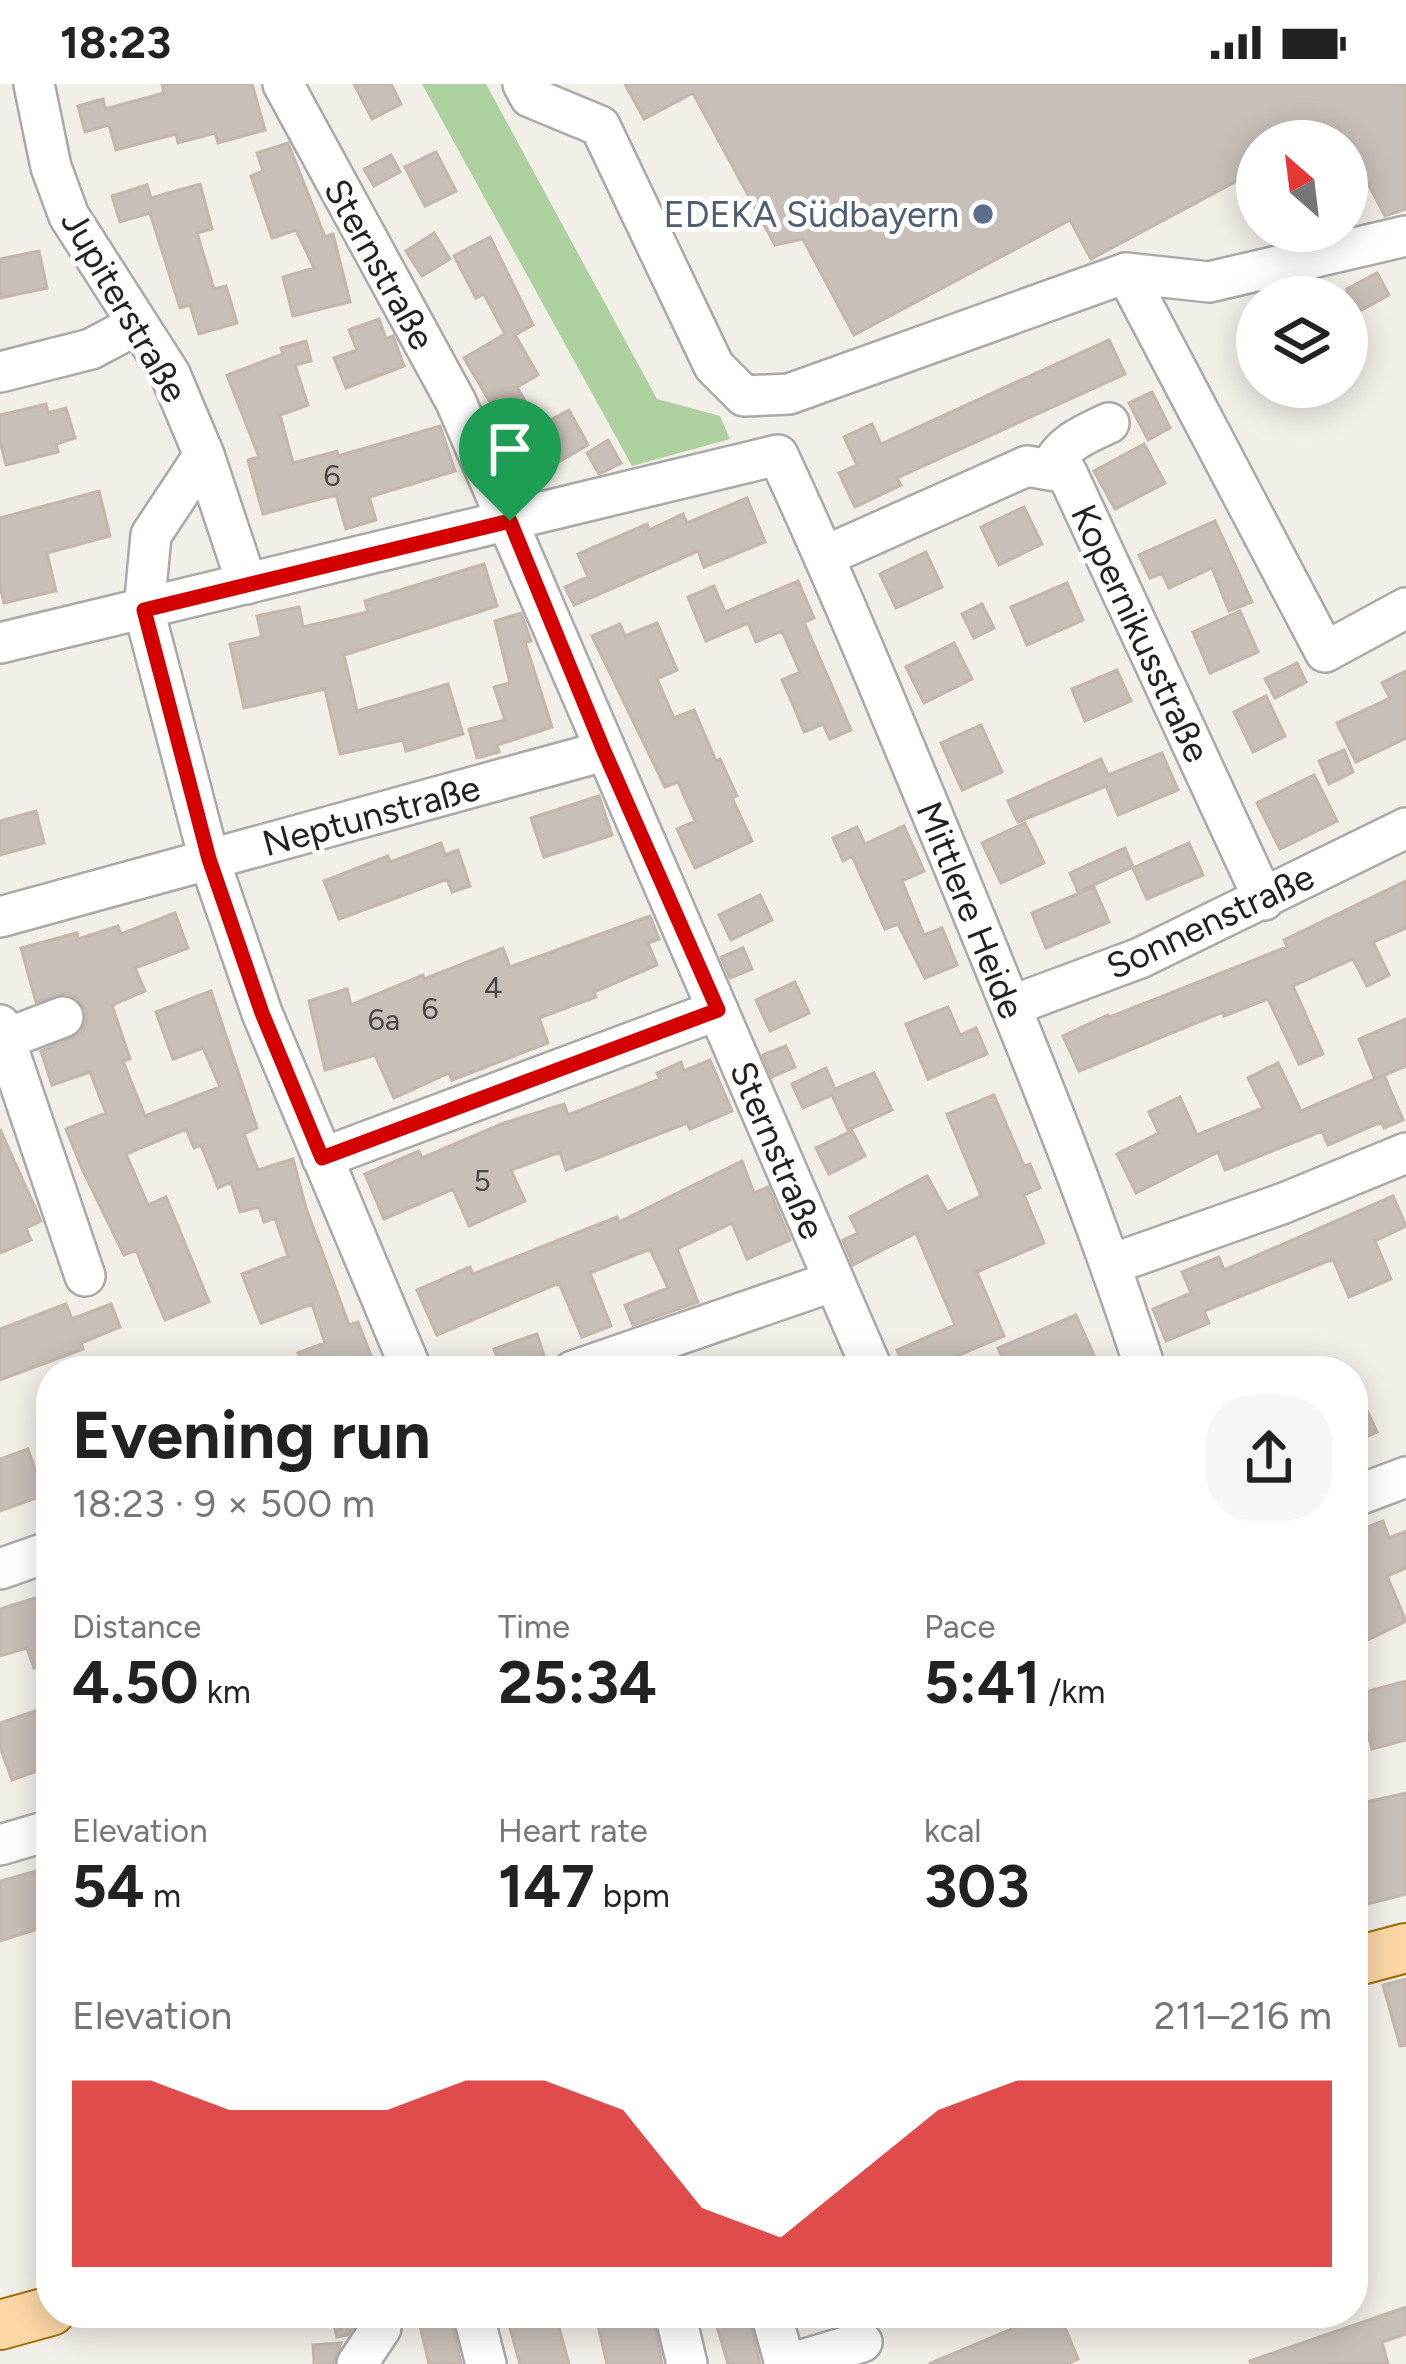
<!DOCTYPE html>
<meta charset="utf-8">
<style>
:root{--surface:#fff;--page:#f6f6f6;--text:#222;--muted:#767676;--accent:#d40000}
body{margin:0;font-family:Figtree,sans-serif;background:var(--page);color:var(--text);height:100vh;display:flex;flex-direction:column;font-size:45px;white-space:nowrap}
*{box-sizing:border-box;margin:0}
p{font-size:39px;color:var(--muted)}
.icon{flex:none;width:66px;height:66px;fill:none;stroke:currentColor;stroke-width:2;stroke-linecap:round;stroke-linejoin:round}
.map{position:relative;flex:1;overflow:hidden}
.sheet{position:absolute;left:36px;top:1272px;width:1332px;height:972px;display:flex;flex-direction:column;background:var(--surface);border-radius:48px;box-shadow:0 6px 30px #0003}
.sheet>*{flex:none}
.needle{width:78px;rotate:332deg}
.buttons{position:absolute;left:1236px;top:36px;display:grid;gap:24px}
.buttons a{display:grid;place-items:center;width:132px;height:132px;border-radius:50%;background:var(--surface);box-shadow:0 6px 30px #0003;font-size:60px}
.pin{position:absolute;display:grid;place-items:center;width:102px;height:102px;color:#fff;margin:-123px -51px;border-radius:50% 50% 50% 0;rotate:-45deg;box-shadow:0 0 12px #0007}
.pin .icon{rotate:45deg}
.round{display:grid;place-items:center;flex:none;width:126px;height:126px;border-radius:48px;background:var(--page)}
.summary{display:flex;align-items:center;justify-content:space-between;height:204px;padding:0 36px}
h1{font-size:66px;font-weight:700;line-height:90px}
.figures{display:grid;grid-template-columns:repeat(3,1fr);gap:18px;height:204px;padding:12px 36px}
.figures div{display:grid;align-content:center}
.figures b{font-size:60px;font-weight:700}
.figures small{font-size:33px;font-weight:400}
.figures p{font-size:33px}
.chart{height:336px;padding:24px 36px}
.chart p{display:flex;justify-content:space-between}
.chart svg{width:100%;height:216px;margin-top:12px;fill:var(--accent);opacity:.7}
.status{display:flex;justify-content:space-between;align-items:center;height:84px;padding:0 60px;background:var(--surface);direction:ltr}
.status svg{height:33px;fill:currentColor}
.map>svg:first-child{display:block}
.forest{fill:#add19e}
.building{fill:#c7bfb8;stroke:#c4b6ab;stroke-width:3}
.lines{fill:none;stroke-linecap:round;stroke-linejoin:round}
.minor-casing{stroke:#a9a9a9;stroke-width:44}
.major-casing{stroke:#a06b00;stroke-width:52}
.minor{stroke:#fff;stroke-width:39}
.major{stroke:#fcd6a4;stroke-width:48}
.route-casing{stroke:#fff;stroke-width:24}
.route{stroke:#d40000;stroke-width:15}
.service-dot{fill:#5c6f8a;stroke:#fff;stroke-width:4.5}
.labels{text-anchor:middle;stroke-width:10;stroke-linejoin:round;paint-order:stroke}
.number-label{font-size:30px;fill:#4b4948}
.service-label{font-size:36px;fill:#4e5e75;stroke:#fff;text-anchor:end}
.street-label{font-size:36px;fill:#222;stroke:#fff}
</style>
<div class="status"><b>18:23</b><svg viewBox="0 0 49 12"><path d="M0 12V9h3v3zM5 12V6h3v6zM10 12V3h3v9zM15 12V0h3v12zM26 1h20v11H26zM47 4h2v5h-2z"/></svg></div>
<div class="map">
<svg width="1406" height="2280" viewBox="0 0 1406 2280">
<rect width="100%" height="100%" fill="#f2efe9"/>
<path class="forest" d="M422,0H486L657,315L720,332L730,355L632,382Z"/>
<path class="building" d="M162,0H252L265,46L218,59L215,49L178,59L176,50L116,66L109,41L85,48L78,22L103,15L105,25L164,9Z
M354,0H391L401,20L372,35Z
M625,0H1406V125L1385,132L1338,43L1312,57H1257V86L1091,175L1070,136L854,251L803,155L775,161L693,9L644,35Z
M288,59L325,153L333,150L350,218L293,232L283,193L314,184L296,146L272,154L251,92L263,87L257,69Z
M436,68L456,107L425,122L405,83Z
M391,71L400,88L374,102L364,85Z
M200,100L212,145L197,149L214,205L226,202L237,239L199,250L190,221L180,224L150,129L120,138L112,112L147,101L151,114Z
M434,149L450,175L422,192L406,167Z
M490,153L533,241L515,251L538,291L517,303L539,342L569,326L588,361L532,393L512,358L519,354L496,315L490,318L464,274L505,250L484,210L476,214L454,172Z
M39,167L47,204L0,214V175Z
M1377,189L1389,211L1347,234V205Z
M379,235L386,255L393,252L404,282L346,304L334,274L357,266L349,246Z
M1109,256L1125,290L897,394L901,401L855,423L839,389L857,381L844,353L872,340L881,360Z
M306,257L311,277L295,281L308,321L280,331L293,379L337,367L338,372L440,342L455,387L369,413L376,436L346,445L336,411L263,430L248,376L259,373L227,291L283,270L281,264Z
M1152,308L1170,344L1148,356L1129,319Z
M46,320L48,329L66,324L75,354L56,360L58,368L6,381L0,357V331Z
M608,356L621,379L599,390L587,369Z
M1144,360L1165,399L1115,425L1094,387Z
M99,407L110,452L47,469L56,507L4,519L0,502V434Z
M747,414L765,458L704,483L698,467L574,521L565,503L588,493L578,470L647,440L649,446L683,430L687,439Z
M1024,423L1042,460L999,481L981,443Z
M1215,437L1252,518L1229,527L1212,484L1169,504L1162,489L1150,494L1139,471Z
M926,468L942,503L896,524L880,490Z
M484,480L497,522L344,571L357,627L448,600L463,650L406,667L403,656L340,670L325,605L244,624L230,560L262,553L257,532L299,523L303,543L368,528L365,517Z
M798,497L814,534L804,538L851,646L830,655L823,640L804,648L794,623L782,596L800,588L782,547L756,558L748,539L706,557L688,513L714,502L725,528Z
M1067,499L1083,536L1027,561L1011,523Z
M982,520L994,544L974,554L962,530Z
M1240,527L1258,568L1210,589L1193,548Z
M521,529L531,557L525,558L552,643L497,661L499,668L477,674L469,645L505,636L494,603L510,599L495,537Z
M657,539L677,586L657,595L674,634L694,626L716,677L720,675L737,712L732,714L752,757L695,784L677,745L695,737L678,698L665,703L592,552L620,540L625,552Z
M954,559L972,595L924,619L906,583Z
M1297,579L1306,598L1275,614L1265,595Z
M1117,586L1131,617L1085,637L1072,605Z
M1406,587V654L1356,678L1337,639L1390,614L1382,599Z
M1266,612L1285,652L1253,668L1234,628Z
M981,641L1002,688L962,706L941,659Z
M1344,666L1353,688L1329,700L1319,677Z
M1162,669L1178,706L1118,731L1106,702L1018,738L1008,717L1101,675L1108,691Z
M1314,691L1337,737L1280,765L1257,719Z
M599,712L612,751L544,773L531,734Z
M36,727L44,759L0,771V737Z
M1025,739L1044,779L1001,799L982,759Z
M904,742L924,787L902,797L924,851L942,844L957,881L925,894L898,840L885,845L852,772L843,777L833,754L857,743L865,760Z
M441,759L445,771L458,766L470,802L452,808L447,795L339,835L324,797L388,772L390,778Z
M1189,759L1203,791L1147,815L1133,784Z
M1125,764L1133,783L1078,808L1070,789Z
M1406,797V844L1373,858L1389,891L1367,902L1353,875L1293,902L1323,970L1299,980L1268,915L1224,932L1223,928L1079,987L1063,952L1108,931L1110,933L1287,863L1284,856Z
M1094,803L1109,838L1046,864L1032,829Z
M760,811L772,836L731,856L719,831Z
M175,829L188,864L135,884L145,907L112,921L130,975L123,977L145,1032L220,1003L203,964L173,975L156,928L211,907L257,1044L244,1050L258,1086L293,1075L306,1124L349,1241L358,1238L377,1287H305L298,1269L325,1259L312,1220L261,1239L242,1190L288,1172L275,1134L264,1138L259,1123L240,1128L231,1098L218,1104L201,1061L194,1064L186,1045L126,1070L148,1121L166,1113L209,1218L165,1236L136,1166L124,1171L83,1087L66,1045L106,1029L90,988L52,1001L41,967L81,949L86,938V926L77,914L66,909L36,918L21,864L77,849L78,855L118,842L121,850Z
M650,832L659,855L648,859L657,881L594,908L596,913L539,934L548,959L452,996L449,989L394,1014L375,971L325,986L309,917L347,905L351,921L423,891L424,895L503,864L510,883Z
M743,864L752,885L730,894L721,873Z
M795,898L809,929L770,947L756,916Z
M948,923L960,951L976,944L987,970L928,995L906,940Z
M1406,935V982L1375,995L1359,955Z
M786,962L795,983L772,993L763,971Z
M710,976L732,1027L690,1045L687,1039L566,1086L560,1068L511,1086L525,1117L469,1142L453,1105L384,1135L365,1090L419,1067L422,1074L504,1039L564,1020L568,1031L660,995L657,989L681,978L684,987Z
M1278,979L1301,1027L1384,991L1403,1036L1384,1044L1381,1038L1328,1061L1322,1047L1225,1086L1218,1068L1136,1109L1117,1070L1159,1049L1149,1028L1180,1013L1197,1051L1263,1024L1248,994Z
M826,984L835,1005L874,989L892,1026L848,1046L832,1011L803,1024L792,1000Z
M994,1011L1024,1082L1030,1080L1040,1104L1024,1111L1044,1159L977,1188L1004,1252L922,1287H906L897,1266L955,1241L916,1149L853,1181L843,1156L858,1149L850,1133L927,1092L947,1128L981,1112L947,1030Z
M0,1045L41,1137L26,1144L31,1156L0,1169Z
M852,1047L865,1072L829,1090L816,1064Z
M742,1077L754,1109L768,1103L790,1156L747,1175L732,1139L677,1165L698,1218L633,1241L625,1221L668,1204L650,1165L590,1189L611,1242L582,1253L559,1199L437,1251L417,1206L470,1183L473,1190L617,1133L619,1138Z
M1393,1112L1406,1142L1375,1157L1391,1195L1349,1213L1333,1175L1204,1227L1209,1239L1166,1257L1153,1225L1191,1209L1182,1188L1219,1173L1224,1186Z
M66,1220L72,1235L111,1220L120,1243L81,1259L83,1265L0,1296V1245Z
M1076,1231L1101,1287H1008L998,1264Z
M537,1250L546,1278L520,1287H502L494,1265Z
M1353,1296L1377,1348L1353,1359Z
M28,1365L44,1411L0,1427V1375Z
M1383,1437L1389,1454L1406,1447V1484L1387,1492L1406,1537L1353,1563V1449Z
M42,1512L51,1543V1578L34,1584L27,1564L0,1572V1525Z
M1406,1597V1656L1372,1665L1357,1610Z
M44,1624L51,1645V1682L12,1696L0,1663V1639Z
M1406,1709V1810L1364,1821L1353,1780V1721Z
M51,1783V1841L0,1857V1797Z
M1406,1895V1961L1400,1962L1383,1901Z
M1406,2223V2250L1382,2258L1388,2280H1251L1250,2277Z
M331,2229H356L357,2237L348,2251L337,2253Z
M417,2229H450L461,2279L429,2280Z
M506,2229H555L569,2280H520Z
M595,2229H652L662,2280H607Z
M713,2229H748L760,2280H728Z
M1050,2229H1059L1078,2275L1067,2280H929Z
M341,2259L333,2280H314L313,2261Z"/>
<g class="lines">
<g class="minor-casing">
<path id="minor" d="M34,0L51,83L69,132L170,290L204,371L151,451L144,526L209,775L262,929L412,1287
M283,0L456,318L873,1287
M523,0L530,13L600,42L714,282L744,312L789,310L1126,189L1209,198L1406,152
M1126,189L1325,568L1406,524
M0,288L91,265L138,240
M204,371L247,500
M1049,386C1062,359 1083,351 1109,339
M825,472L1027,382L1067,389L1264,816
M0,559L778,371C841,507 897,645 954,783C1022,950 1091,1116 1146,1287
M0,833L604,667
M1011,922L1140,874L1406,744
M0,941L85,1192
M5,955L63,933
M322,1074L718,926
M1112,1180L1284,1119L1406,1069
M573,1287L834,1197
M1353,1413L1406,1393
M0,1485L51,1467
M0,1761L51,1746
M473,2229L486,2280
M675,2229L687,2280
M771,2229L785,2280
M357,2280L381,2244L380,2229
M789,2280L862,2258"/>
</g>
<g class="major-casing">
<path id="major" d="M1353,1878L1406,1864
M0,2241L51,2227"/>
</g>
<use href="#minor" class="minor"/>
<use href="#major" class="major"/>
</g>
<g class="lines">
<g class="route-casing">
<path id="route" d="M510,437L604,667L718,926L322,1074L262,929L209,775L144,526Z"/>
</g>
<use href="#route" class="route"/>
</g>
<circle class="service-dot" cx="983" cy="130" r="12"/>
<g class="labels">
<g class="number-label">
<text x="332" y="402">6</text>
<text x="493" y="914">4</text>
<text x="430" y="935">6</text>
<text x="384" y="946">6a</text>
<text x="482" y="1107">5</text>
</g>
<g class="service-label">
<text x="959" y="143">EDEKA Südbayern</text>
</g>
<g class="street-label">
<text transform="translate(380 180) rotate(61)" y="13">Sternstraße</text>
<text transform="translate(125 222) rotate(60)" y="13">Jupiterstraße</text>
<text transform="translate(1141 549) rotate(65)" y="13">Kopernikusstraße</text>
<text transform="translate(371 731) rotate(-15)" y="13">Neptunstraße</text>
<text transform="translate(971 826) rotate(68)" y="13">Mittlere Heide</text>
<text transform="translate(1210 837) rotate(-25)" y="13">Sonnenstraße</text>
<text transform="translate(778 1066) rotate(67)" y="13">Sternstraße</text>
</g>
</g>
</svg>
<div class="buttons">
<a><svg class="needle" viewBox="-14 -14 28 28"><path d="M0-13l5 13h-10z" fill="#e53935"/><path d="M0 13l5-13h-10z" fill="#767676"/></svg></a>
<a><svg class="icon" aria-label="layers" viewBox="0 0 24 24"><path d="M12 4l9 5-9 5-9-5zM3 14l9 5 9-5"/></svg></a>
</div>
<div class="pin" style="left:510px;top:437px;background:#1e9e55"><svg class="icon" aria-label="arrive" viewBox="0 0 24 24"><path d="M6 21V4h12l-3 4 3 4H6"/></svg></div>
<section class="sheet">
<div class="summary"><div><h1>Evening run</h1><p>18:23 · 9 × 500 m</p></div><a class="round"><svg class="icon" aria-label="share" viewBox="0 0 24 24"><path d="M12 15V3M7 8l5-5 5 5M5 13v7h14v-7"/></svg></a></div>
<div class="figures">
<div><p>Distance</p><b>4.50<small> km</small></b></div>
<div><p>Time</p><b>25:34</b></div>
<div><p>Pace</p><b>5:41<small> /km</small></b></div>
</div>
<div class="figures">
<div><p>Elevation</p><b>54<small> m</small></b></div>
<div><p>Heart rate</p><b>147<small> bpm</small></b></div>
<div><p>kcal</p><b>303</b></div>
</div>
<div class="chart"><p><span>Elevation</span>211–216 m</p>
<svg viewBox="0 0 160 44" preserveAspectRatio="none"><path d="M0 44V6L10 6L20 12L30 12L40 12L50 6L60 6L70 12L80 32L90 38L100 25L110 12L120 6L130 6L140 6L150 6L160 6V44z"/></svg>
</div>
</section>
</div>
